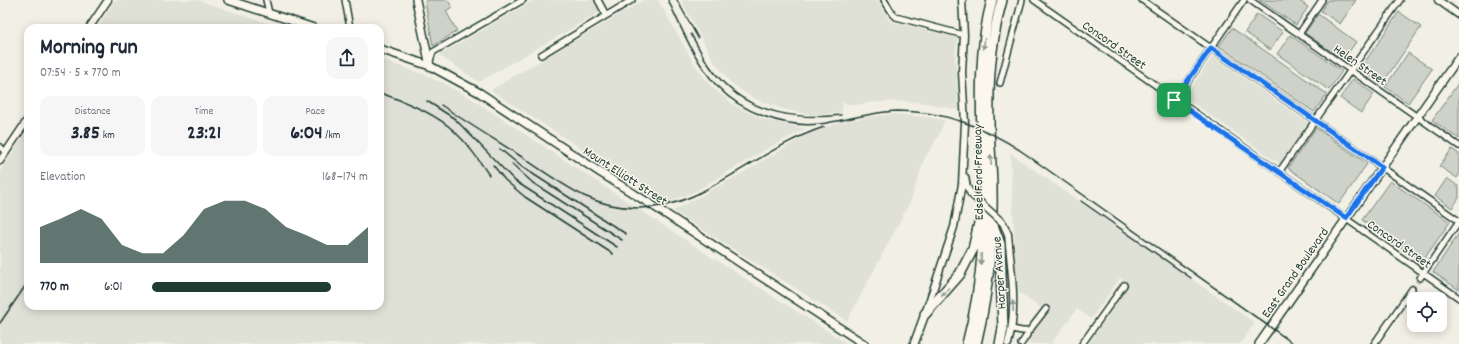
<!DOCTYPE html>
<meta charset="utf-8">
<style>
:root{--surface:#fff;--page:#f6f6f7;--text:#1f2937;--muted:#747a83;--accent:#1f3d34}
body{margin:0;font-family:Dekko,sans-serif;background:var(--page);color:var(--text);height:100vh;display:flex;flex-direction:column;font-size:15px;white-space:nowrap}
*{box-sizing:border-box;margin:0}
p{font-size:13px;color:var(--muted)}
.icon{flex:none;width:22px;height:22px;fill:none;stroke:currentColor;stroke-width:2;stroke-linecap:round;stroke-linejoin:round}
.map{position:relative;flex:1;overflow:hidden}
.panel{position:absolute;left:24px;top:24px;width:360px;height:286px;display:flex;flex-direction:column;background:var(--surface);border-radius:12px;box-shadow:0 2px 10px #0003}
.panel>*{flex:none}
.fabs{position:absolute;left:1407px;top:292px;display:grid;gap:8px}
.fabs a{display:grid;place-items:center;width:40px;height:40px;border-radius:8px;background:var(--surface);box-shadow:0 2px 10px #0003;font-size:20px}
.pin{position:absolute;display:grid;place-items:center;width:34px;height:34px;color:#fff;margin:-17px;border-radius:8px;box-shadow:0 2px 6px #0006}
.round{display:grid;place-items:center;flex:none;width:42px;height:42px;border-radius:12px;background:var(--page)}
.headline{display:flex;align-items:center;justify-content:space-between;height:68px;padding:0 16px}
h1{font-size:22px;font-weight:800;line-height:30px}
.figures{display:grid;grid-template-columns:repeat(3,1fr);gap:6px;height:68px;padding:4px 16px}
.figures div{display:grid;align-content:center;border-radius:10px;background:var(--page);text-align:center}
.figures b{font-size:20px;font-weight:800}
.figures small{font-size:11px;font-weight:400}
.figures p{font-size:11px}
.chart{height:112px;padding:8px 16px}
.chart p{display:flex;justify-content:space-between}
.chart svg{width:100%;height:72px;margin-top:4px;fill:var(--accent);opacity:.7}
ul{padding:0 16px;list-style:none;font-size:13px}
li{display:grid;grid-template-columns:64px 48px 1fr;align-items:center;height:30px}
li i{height:10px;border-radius:5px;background:var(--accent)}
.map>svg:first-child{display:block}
.built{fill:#e0e1d6}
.green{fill:#cfd2c8;stroke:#77887e}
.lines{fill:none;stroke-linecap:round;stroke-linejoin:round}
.minor-tunnel{stroke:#c8ccc2;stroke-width:5;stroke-dasharray:5 2.5;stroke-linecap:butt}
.minor-casing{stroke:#1f3d34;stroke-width:8}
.tertiary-casing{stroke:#1f3d34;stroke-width:9}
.secondary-casing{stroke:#1f3d34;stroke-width:10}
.motorway-casing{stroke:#1f3d34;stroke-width:12}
.minor{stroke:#fbf7ec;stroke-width:5}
.tertiary{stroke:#fbf7ec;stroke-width:6}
.secondary{stroke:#fbf7ec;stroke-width:7}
.motorway{stroke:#fbf7ec;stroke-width:9}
.rail{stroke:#1f3d34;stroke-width:1.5}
.tertiary-bridge-casing{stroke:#1f3d34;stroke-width:9;stroke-linecap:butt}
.tertiary-bridge{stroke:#fbf7ec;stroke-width:6}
.oneway{fill:#8d9a90}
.route-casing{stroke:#fff;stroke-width:8}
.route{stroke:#1a73e8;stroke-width:5}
.labels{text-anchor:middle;stroke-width:3;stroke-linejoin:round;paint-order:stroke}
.street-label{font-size:13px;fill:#1f3d34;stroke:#fbf7ec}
</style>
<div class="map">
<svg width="1459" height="344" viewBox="0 0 1459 344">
<rect width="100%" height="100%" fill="#f2f0e5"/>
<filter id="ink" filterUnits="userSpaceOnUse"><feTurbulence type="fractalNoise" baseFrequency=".025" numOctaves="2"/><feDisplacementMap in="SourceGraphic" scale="8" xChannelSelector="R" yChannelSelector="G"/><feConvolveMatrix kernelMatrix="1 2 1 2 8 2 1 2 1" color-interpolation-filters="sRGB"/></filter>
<g filter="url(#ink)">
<path class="built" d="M115,0H198L282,28H97Z
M534,0H593L600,12L479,82L439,55Z
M644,0H658L695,65L711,86L734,105L762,119L805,129L769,148L694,192L666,203L493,92L492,89Z
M681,0H878L890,21L958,38L955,54L959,110L926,103L904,101L876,102L855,105L842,103V113L813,115L786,110L762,102L748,95L738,88L730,82L723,73L713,60Z
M1213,56L1308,123L1280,164L1184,97Z
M380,59L423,74L445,84L472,99L710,256L848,344H0V171L28,129V306H380Z
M895,114L926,117L945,120L938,137L925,158L910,202L847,321L673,211L744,172L813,131L841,122L868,117Z
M1010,153L1255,323L1240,344H1088L1129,284L1120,278L1091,319L1077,309L1051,344H1025L1047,313L1017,291Z"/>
<path class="green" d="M426,0H448L452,7L446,11L457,31L433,46L425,1Z
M1259,0H1298L1308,7L1296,25Z
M1328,0H1356L1340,24L1321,11Z
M1399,12L1421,27L1382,84L1360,69Z
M1257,14L1283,32L1270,50L1245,32Z
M1318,14L1356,42L1343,60L1305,33Z
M1232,28L1327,94L1314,112L1219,46Z
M1290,35L1342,71L1329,90L1277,54Z
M1408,53L1432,69L1408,103L1385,87Z
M1353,79L1374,94L1361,113L1340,98Z
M1459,82V139L1432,120Z
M1316,128L1367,164L1339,204L1288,168Z
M1452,149L1459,154V175L1457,178L1439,166Z
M1447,178L1459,187V198L1452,208L1435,196Z
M1390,181L1450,222L1422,262L1362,220Z
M1459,233V290L1433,272Z"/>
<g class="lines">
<path class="minor-tunnel" d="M1412,289L1420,278"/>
<g class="minor-casing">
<path id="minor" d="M266,0L269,13
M345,0L350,28
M598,0L606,15
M884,0L893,14L896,17L964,35
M1034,0L1459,298
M1142,0L1459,221
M1250,0L1459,146
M1299,34L1322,0
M541,55L632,0
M430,61L433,52L523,0
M1000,83L1022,0
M1175,100L1244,0
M0,147L6,152
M1279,172L1400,0
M1420,278L1459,221
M1012,329L1022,331H1029L1046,309
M1021,344L1027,335L1028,331
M1082,344L1124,285
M1374,344L1412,289"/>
</g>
<g class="tertiary-casing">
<path id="tertiary" d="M1438,0L1459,15
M89,28L108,0
M0,161L28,119
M965,177L967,187L971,194
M1003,223L1008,234C1011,270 1018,309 1008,344
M926,311L954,227L962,184L965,123L962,72L964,35L962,0"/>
</g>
<g class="secondary-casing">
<path id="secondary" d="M228,0L314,28
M416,0L430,66
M380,49L430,66L480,93L601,173L655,207L864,344
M914,344L925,314
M1259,344L1459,57"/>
</g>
<g class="motorway-casing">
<path id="motorway" d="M993,225L1000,244L1003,328L1000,344
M925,314L960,274L973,249L979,223
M967,344C979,299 984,252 984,206C984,137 974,67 992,0
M976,344C988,294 993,242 992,190C992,167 989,144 989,120C988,80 991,39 1002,0"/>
</g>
<use href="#minor" class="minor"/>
<use href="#tertiary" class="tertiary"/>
<use href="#secondary" class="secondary"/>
<use href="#motorway" class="motorway"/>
<path class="rail" d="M668,0C682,29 695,62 717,86C741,112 784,128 819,124C845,121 870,112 897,111C943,111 986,127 1024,153L1294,344
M677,0L698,38
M691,34C700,50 708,67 721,80C752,114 799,120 841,115
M380,93C404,101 436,114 454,131C468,144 478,159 489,175
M427,101L455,119L515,181L617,247
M441,105C469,124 497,141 525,159C544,172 564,186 584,196C619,212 658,212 693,196C738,175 776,143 824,127
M500,149L522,167L626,234
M512,164L533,183L622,240
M493,165L505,180L525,197L613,254
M1081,201L1191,278
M0,323L28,282"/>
<g class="tertiary-bridge-casing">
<path id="tertiary-bridge" d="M971,194L1003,223"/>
</g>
<use href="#tertiary-bridge" class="tertiary-bridge"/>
</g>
<defs><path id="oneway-solid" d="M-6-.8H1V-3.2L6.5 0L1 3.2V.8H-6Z"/></defs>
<g class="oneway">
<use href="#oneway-solid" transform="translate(984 44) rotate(97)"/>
<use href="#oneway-solid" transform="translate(991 160) rotate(-92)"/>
<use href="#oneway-solid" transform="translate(981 259) rotate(93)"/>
<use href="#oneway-solid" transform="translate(945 292) rotate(131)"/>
<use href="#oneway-solid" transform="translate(1013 306) rotate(-93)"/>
</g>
</g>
<g class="lines" filter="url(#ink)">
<g class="route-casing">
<path id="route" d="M1211,48L1382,167L1346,218L1174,100Z"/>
</g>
<use href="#route" class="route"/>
</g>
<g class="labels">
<g class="street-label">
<text transform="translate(1115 44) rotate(35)" y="5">Concord Street</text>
<text transform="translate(1361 64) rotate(35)" y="5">Helen Street</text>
<text transform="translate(977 172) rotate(-91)" y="5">Edsel Ford Freeway</text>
<text transform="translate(626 175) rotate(33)" y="5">Mount Elliott Street</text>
<text transform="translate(1400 243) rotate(35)" y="5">Concord Street</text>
<text transform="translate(1294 272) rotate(-55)" y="5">East Grand Boulevard</text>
<text transform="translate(998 273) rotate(-94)" y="5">Harper Avenue</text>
</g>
</g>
</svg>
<div class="fabs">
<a><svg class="icon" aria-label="locate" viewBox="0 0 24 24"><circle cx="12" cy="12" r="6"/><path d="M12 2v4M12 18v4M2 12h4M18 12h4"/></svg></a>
</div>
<div class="pin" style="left:1174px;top:100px;background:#1e9e55"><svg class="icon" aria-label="arrive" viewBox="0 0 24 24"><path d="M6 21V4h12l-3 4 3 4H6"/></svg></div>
<section class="panel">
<div class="headline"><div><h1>Morning run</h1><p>07:54 · 5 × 770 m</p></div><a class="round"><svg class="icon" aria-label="share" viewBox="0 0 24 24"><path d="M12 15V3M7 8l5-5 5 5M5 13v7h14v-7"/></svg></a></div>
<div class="figures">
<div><p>Distance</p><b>3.85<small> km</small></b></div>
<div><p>Time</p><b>23:21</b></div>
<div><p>Pace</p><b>6:04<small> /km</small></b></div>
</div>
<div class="chart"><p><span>Elevation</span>168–174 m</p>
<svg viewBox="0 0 160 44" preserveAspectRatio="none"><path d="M0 44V22L10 17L20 11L30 17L40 33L50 38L60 38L70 27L80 11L90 6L100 6L110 11L120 22L130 27L140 33L150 33L160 22V44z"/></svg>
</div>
<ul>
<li><b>770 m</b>6:01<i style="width:83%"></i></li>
</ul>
</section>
</div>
